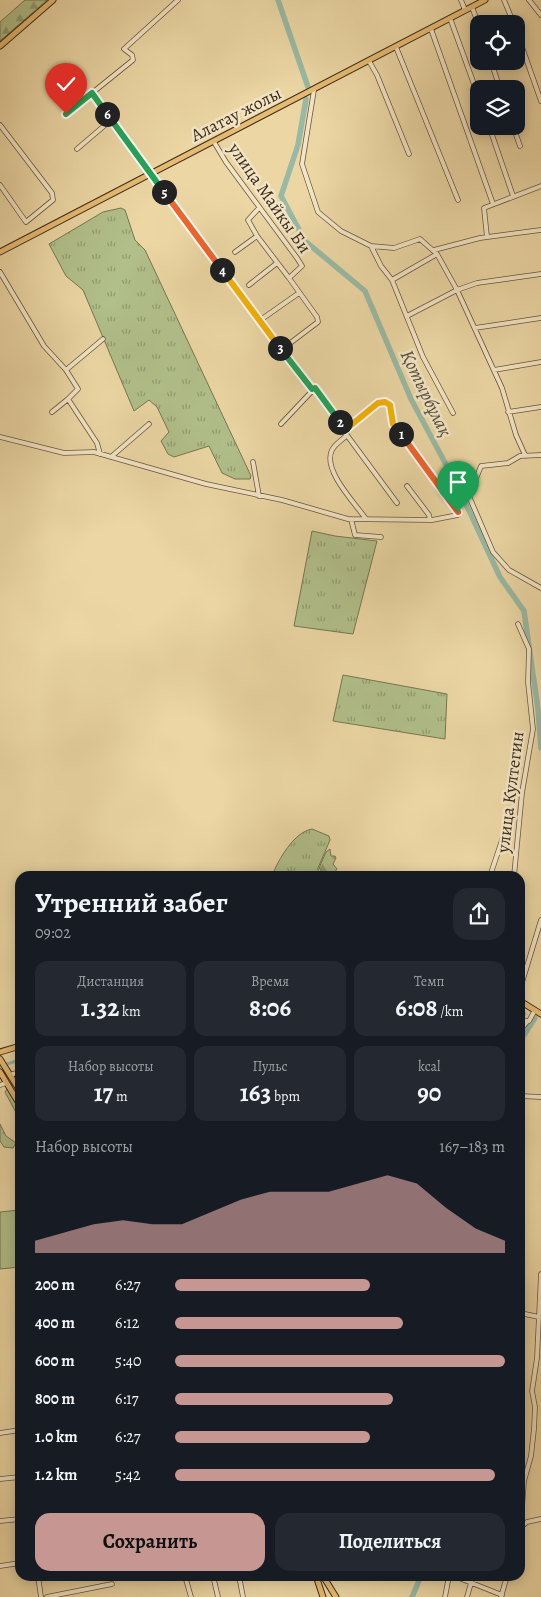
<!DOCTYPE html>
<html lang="ru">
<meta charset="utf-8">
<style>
:root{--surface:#171b24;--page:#242831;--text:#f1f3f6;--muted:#9ea1a6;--accent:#c59692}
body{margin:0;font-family:Alegreya,serif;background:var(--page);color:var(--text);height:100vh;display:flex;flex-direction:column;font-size:19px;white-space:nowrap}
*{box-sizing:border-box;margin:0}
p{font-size:16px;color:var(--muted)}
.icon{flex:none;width:28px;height:28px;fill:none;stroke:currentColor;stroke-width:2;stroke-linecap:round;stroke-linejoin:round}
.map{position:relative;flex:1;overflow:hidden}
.details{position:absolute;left:15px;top:871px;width:510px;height:710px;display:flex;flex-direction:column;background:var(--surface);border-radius:15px;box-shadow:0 2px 12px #0003}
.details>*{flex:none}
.fabs{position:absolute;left:470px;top:15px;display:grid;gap:10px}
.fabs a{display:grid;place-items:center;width:55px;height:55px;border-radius:10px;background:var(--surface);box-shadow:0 2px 12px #0003;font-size:25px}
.pin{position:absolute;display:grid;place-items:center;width:42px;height:42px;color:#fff;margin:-51px -21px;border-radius:50% 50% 50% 0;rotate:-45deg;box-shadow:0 0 5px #0007}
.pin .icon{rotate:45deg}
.km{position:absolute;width:25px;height:25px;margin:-12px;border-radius:50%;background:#222;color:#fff;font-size:14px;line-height:25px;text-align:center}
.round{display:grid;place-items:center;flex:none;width:52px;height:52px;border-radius:15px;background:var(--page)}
.summary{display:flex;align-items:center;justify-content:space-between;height:85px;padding:0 20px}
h1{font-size:28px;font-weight:600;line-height:38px}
.figures{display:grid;grid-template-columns:repeat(3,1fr);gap:8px;height:85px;padding:5px 20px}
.figures div{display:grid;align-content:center;border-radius:12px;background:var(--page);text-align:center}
.figures b{font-size:25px;font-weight:600}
.figures small{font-size:14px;font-weight:400}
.figures p{font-size:14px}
.chart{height:140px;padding:10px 20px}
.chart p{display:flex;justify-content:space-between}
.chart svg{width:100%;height:90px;margin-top:5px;fill:var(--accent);opacity:.7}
.primary-button{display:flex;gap:10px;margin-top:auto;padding:10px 20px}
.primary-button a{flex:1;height:58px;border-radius:15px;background:var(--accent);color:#111;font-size:20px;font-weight:600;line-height:58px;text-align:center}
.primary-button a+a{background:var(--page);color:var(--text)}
ul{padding:0 20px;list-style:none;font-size:16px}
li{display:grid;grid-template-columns:80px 60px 1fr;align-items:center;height:38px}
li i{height:12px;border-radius:6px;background:var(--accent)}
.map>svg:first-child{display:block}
.grass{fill:url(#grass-tufts);stroke:#767653}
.forest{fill:url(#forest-firs);stroke:#767653}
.park{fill:#b1bf8a;stroke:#767653}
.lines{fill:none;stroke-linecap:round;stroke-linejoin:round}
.canal{stroke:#98b9a4;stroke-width:3}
.river{stroke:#98b9a4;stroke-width:5.5}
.minor-casing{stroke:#68563e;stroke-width:5.5}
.major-casing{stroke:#3c2c1c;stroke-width:7}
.minor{stroke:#f2e4c4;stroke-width:4}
.major{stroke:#e6bb72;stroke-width:5}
.split-1-casing{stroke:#fff;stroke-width:10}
.split-2-casing{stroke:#fff;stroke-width:10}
.split-3-casing{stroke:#fff;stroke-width:10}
.split-4-casing{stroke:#fff;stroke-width:10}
.split-5-casing{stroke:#fff;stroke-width:10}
.split-6-casing{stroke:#fff;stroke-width:10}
.split-7-casing{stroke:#fff;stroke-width:10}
.split-1{stroke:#f0652b;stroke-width:6}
.split-2{stroke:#f5b400;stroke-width:6}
.split-3{stroke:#22a559;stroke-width:6}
.split-4{stroke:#f5b400;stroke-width:6}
.split-5{stroke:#f0652b;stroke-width:6}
.split-6{stroke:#22a559;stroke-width:6}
.split-7{stroke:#22a559;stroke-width:6}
.labels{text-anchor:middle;stroke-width:5;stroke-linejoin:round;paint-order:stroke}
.street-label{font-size:18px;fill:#3c2c1c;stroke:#f2e4c4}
.water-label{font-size:19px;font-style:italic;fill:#534f3e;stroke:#f2e4c4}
</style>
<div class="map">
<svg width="541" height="1597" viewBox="0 0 541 1597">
<defs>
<pattern id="grass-tufts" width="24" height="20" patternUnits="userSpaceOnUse" patternTransform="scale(1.25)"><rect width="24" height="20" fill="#b1bf8a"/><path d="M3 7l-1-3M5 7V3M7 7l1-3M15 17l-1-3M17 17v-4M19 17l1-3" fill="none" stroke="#919b70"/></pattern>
<pattern id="forest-firs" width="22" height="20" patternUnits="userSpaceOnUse" patternTransform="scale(1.25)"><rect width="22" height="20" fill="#b1bf8a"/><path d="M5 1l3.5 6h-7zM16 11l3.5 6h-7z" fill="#919b70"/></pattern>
</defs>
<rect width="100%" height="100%" fill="#ebd6a4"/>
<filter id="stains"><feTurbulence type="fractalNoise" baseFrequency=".004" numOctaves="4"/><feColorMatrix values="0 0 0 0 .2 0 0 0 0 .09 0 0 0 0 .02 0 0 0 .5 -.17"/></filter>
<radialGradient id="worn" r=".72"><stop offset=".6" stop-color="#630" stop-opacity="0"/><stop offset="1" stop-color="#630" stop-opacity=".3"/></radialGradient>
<path class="grass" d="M121,208L125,210L135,240L145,250L251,476L250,479H235L222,473L209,446L174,457L168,454L161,441L169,432L157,407L149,400L134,411L83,290L66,276L49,244L103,212Z
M312,531L335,536L377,541L353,634L294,626Z
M343,675L447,694L445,739L333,721Z
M312,829L329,836L330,840L318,868L319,876H272C278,860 294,832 312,829Z"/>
<path class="forest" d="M25,0H47L0,41V22Z
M330,849L331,856H335L336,858L333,864L337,869L332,876H325L319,868L326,852Z
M7,1089L20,1106V1120L5,1092Z
M0,1124L6,1136L16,1143L13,1148L4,1147L0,1141Z"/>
<path class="park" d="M20,1210V1267L0,1269V1212Z"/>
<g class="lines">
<path class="canal" d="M520,1011L525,1014
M0,1066L20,1060"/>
<path class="river" d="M278,0L308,87
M306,99L298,145L281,196L305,241L365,291L411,399L458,487L500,577L524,611L538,709L541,748
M520,1041L535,1018
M412,1597L421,1576"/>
<g class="minor-casing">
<path id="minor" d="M461,0L465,10
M504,0L514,24
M529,0L541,15
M472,7L479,26
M450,18L479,98
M431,29L493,204
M516,30L541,101
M396,47L458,200
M369,61L377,75L409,154
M491,61L500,89
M314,90L302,164L318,212L341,231L371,246L394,248L420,239L437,254L457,290L502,388L516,435L525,455
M92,93L281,350
M66,114L133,60L132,55L124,49L178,0
M0,125L52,193L53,200L26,222L0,185
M489,126L513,196
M513,126L520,146
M214,142L226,162L297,258L302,266L289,278L317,317L318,322L281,350L313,390L281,424
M77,149L111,120
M257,236L289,278
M487,237L484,208L541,186
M371,246L381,266L392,280L423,357L453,413
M434,250L480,238L541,230
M235,252L257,236L248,220L259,208
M0,272L44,346L66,370L78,389L68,399L97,443L100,454
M392,280L437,254
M249,285L277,263
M407,316L457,290L477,283L541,274
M259,321L299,293
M475,328L541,318
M66,370L103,339
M494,370L541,362
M52,412L68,399
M508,412L541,407
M346,434L397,503
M346,436C342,440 335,444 332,450C322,470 355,503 366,519
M0,437L64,453L94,452L206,484L282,500L348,519L432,520L458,515V512L396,428L388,403H378L345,429L315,388L312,389
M541,455L520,456L508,463L481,466L475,481L462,480L493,552L509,570L541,588
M111,457L149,424
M253,462L259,496
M407,486L429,515L430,520
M351,519L355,535L381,537
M490,876L503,837
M514,876L522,793L533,729L528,682L529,649L518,624
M520,989L541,920
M520,1021H529L535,1010
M520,1030L527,1022
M10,1075L20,1072
M0,1085L6,1083
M520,1096L541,1097
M520,1313L539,1317
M0,1433L20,1430
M0,1479L20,1477
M0,1521L20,1519
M522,1526L527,1522L541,1519
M520,1533L524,1481L531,1456L534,1429L535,1407L532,1391L537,1358L541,1274
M0,1566L20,1563
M38,1576L41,1597
M185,1576L191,1597
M213,1576L218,1597
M239,1576L243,1597
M454,1576L502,1595
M47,1597L112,1584
M445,1597L449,1576
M467,1597L473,1576
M501,1597L507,1576"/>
</g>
<g class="major-casing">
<path id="major" d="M0,46L53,0
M0,252L485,0
M520,1001L541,1014
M0,1052L20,1046
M0,1059L20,1091
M0,1072L20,1105
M316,1576L323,1597
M323,1576L336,1597"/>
</g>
<use href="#minor" class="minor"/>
<use href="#major" class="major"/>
</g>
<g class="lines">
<g class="split-1-casing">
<path id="split-1" d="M401,434L458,512"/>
</g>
<g class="split-2-casing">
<path id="split-2" d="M340,422L345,430L378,403L385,402L390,405L393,424L401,434"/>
</g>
<g class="split-3-casing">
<path id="split-3" d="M280,348L312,389L315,388L340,422"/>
</g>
<g class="split-4-casing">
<path id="split-4" d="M222,270L280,348"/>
</g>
<g class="split-5-casing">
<path id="split-5" d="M164,192L222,270"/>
</g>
<g class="split-6-casing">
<path id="split-6" d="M107,114L164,192"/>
</g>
<g class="split-7-casing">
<path id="split-7" d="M66,114L92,93L107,114"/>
</g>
<use href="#split-1" class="split-1"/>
<use href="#split-2" class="split-2"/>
<use href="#split-3" class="split-3"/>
<use href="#split-4" class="split-4"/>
<use href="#split-5" class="split-5"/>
<use href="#split-6" class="split-6"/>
<use href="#split-7" class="split-7"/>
</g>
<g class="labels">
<g class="street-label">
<text transform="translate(236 114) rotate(-27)" y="6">Алатау жолы</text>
<text transform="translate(270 198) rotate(55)" y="6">улица Майкы Би</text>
<text transform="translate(510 792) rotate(-83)" y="6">улица Култегин</text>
</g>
<g class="water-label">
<text transform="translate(427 393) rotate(64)" y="7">Қотырбұлақ</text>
</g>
</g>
<rect width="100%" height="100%" filter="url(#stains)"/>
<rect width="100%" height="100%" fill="url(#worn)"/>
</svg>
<div class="fabs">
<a><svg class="icon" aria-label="locate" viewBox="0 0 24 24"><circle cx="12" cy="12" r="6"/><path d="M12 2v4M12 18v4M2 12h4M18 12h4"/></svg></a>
<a><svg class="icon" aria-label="layers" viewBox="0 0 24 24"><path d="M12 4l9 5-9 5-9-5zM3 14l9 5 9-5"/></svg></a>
</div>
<div class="pin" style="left:458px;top:512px;background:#1e9e55"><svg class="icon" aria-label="arrive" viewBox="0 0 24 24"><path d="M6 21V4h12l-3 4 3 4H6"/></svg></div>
<div class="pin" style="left:66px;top:114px;background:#d93025"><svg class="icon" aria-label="check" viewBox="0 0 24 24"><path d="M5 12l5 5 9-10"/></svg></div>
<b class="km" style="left:401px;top:434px">1</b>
<b class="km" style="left:340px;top:422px">2</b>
<b class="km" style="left:280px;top:348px">3</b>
<b class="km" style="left:222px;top:270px">4</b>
<b class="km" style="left:164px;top:192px">5</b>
<b class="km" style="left:107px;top:114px">6</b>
<section class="details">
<div class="summary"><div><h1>Утренний забег</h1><p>09:02</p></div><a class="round"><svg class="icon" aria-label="share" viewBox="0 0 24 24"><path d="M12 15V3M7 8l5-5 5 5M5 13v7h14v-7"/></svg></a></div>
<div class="figures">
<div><p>Дистанция</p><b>1.32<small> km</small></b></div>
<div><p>Время</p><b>8:06</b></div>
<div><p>Темп</p><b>6:08<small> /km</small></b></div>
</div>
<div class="figures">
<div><p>Набор высоты</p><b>17<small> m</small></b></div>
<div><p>Пульс</p><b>163<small> bpm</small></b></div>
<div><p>kcal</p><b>90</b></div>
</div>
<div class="chart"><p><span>Набор высоты</span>167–183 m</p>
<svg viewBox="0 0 160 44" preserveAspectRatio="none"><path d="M0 44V38L10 34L20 30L30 28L40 30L50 30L60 24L70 18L80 14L90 14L100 14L110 10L120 6L130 10L140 22L150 32L160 38V44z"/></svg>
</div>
<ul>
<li><b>200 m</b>6:27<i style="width:59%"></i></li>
<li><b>400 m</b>6:12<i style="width:69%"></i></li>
<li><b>600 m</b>5:40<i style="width:100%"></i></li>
<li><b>800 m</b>6:17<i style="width:66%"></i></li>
<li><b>1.0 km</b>6:27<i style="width:59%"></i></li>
<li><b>1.2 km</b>5:42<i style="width:97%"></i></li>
</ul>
<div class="primary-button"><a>Сохранить</a><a>Поделиться</a></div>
</section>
</div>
